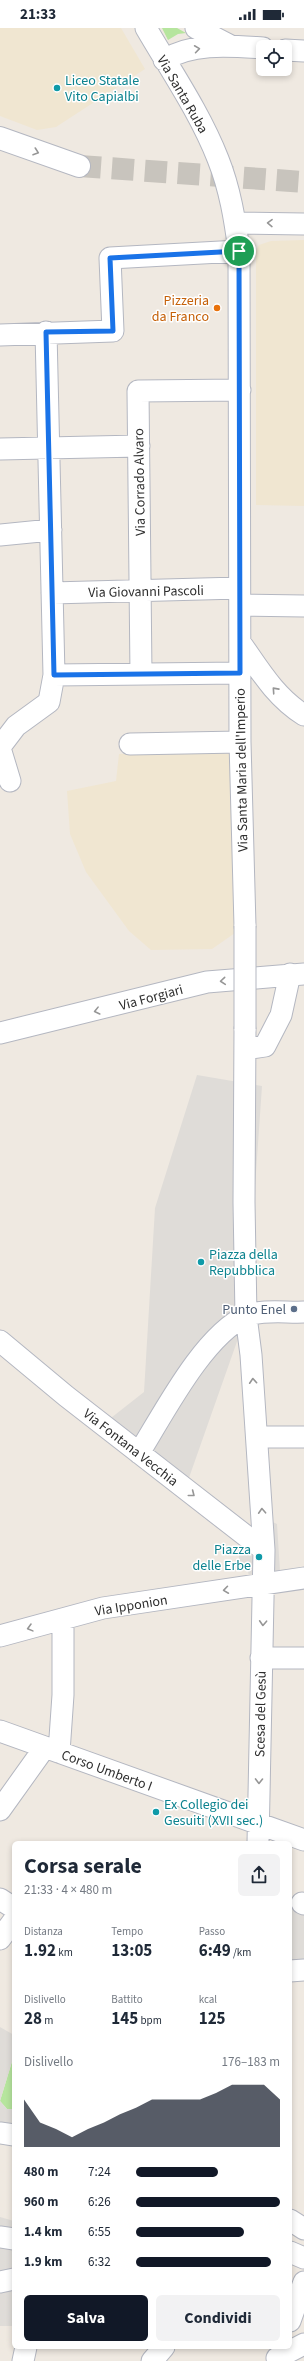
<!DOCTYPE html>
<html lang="it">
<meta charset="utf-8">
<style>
:root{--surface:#fff;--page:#f2f2f3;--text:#1f2937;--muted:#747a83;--accent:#111827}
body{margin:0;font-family:"Source Sans 3",sans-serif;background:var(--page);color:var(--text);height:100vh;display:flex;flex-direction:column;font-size:15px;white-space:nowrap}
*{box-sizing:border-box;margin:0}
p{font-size:13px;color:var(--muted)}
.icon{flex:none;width:22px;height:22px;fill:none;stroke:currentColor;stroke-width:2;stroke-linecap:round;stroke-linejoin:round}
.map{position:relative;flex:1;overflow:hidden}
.drawer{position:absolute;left:12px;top:1813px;width:280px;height:508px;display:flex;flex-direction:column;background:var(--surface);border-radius:6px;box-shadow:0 2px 6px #0003}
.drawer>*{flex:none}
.controls{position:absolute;left:256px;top:12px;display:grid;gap:8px}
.controls a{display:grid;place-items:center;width:36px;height:36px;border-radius:6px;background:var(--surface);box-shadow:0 2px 6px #0003;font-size:20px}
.pin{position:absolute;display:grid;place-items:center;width:34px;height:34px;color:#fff;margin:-17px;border:2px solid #fff;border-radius:50%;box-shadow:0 1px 4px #0007}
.round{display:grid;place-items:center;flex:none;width:42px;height:42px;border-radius:6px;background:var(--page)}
.overview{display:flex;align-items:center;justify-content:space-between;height:68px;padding:0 12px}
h1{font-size:22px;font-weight:700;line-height:30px}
.stats{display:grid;grid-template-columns:repeat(3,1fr);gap:6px;height:68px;padding:4px 12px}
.stats div{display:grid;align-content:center}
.stats b{font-size:17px;font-weight:700}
.stats small{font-size:11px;font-weight:400}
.stats p{font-size:11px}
.chart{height:112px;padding:8px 12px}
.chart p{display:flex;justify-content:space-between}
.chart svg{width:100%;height:72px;margin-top:4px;fill:var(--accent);opacity:.7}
.cta{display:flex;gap:8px;margin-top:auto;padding:8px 12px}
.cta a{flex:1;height:46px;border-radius:6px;background:var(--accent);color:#fff;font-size:16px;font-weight:700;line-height:46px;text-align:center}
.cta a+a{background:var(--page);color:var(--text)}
ul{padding:0 12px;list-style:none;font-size:13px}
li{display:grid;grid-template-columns:64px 48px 1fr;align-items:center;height:30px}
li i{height:10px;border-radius:5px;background:var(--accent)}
.status{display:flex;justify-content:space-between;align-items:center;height:28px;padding:0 20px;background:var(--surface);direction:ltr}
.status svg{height:11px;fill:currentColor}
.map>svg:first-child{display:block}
.education{fill:#f0e6d1}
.green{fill:#b6e59e}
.plaza{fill:#dfdcd8}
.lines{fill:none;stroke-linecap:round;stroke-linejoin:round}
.secondary-tunnel{stroke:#c8c4bd;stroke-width:22;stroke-dasharray:22 11;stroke-linecap:butt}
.street-casing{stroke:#b4b7c1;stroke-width:23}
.secondary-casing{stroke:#b4b7c1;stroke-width:24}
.street{stroke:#fff;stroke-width:21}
.secondary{stroke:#fff;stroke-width:22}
.street-bridge-casing{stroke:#b4b7c1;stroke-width:23;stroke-linecap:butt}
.street-bridge{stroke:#fff;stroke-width:21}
.oneway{stroke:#969696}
.route-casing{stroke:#fff;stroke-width:8}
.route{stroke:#1a73e8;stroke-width:5}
.culture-dot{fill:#0f9aa8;stroke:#fff;stroke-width:1.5}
.food-dot{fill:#e8710a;stroke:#fff;stroke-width:1.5}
.service-dot{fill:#5c6f8a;stroke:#fff;stroke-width:1.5}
.labels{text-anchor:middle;stroke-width:3;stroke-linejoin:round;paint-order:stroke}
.culture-label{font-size:14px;fill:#0d838f;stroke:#fff;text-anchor:start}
.street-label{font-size:14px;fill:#2e2e2e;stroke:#fff}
.food-label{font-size:14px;fill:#c56008;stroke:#fff;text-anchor:end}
.service-label{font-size:14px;fill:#4e5e75;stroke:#fff;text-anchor:end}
</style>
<div class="status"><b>21:33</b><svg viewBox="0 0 49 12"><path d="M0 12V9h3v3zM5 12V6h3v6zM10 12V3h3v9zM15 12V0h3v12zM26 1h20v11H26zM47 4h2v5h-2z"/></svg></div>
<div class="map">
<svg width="304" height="2333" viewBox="0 0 304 2333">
<rect width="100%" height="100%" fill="#efe9e1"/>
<path class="education" d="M0,0H121L145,41L56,99L37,102L0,88Z
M304,212V478L256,477V223L259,217L271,213Z
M240,722L245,898L212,921L151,922L129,903L86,844L70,806L67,763L116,753L119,726Z"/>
<path class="green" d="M162,0H177L186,5L178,6L168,12Z
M14,2027V2081H7L0,2073Z"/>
<path class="plaza" d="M197,1047L262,1058L246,1288L185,1461L102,1397L144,1364L155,1180Z
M257,1487L277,1496L280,1543L249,1549L247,1537L240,1538L238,1522Z
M290,1880L304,1881V1942L290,1943Z
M0,1999L14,2007V2027L0,2073L7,2081H14V2101L0,2105Z
M0,2189L14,2193V2298H0Z"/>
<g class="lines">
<path class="secondary-tunnel" d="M79,138L304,154"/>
<g class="street-casing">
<path id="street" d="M146,0C171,43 200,85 218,131C230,161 235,192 239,223L240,714L245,898
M196,0L231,18
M285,22L304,23
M164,32C193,14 231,18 263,20
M236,195L304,196
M0,307L113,303L110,230L239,223
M0,421L139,418
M0,507L51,502
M52,565L239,560
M240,577L304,578
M240,614C259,641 275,669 304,687
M141,646L138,363L240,362
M54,647L240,645
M130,716L240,714
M0,719L16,698L49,674L54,647L46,304
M0,720L10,753
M245,1001L244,1174L246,1288L251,1327L264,1522L258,1815
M0,1005L207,954L304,946
M245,1021L265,1018L281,987L290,946
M0,1313L66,1368L264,1522
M258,1409H304
M139,1425C164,1385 203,1308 246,1288C262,1281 287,1285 304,1284
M0,1608L103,1580L304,1550
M261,1630H304
M0,1703L304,1812
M59,1724L63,1667V1591
M0,1782L45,1719
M0,1871L14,1880
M302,1875L304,1876
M0,1911L14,1892
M290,1943L304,1942
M0,2105L14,2107
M290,2192L304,2201
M0,2209L14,2211
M290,2224L304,2230
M0,2254L14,2251
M290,2293L304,2254
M277,2330L304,2316
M23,2333L26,2319
M152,2333L164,2319"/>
</g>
<g class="secondary-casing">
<path id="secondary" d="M0,110L79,138"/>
</g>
<use href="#street" class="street"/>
<use href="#secondary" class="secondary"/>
<g class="street-bridge-casing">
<path id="street-bridge" d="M245,1001V898"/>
</g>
<use href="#street-bridge" class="street-bridge"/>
</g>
<defs><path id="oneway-chevron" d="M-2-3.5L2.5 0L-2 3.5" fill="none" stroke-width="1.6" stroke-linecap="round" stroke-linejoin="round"/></defs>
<g class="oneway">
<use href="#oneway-chevron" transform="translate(197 21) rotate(-8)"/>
<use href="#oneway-chevron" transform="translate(36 124) rotate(19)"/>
<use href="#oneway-chevron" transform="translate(270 195) rotate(-179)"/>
<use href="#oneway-chevron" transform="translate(275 662) rotate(-132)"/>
<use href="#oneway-chevron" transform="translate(223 953) rotate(175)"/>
<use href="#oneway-chevron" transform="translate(97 983) rotate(166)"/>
<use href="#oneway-chevron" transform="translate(253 1353) rotate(-94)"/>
<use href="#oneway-chevron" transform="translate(192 1466) rotate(38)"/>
<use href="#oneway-chevron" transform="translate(262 1483) rotate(-93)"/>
<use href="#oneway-chevron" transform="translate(226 1562) rotate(172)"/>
<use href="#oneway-chevron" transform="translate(263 1595) rotate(93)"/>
<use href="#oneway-chevron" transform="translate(30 1600) rotate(165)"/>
<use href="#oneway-chevron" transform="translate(259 1753) rotate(91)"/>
</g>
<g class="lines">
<g class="route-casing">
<path id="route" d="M239,223L240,645L54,647L46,304L113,303L110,230Z"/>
</g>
<use href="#route" class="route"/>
</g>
<g class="culture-dot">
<circle cx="57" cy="60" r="4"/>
<circle cx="201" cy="1234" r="4"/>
<circle cx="259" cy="1529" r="4"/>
<circle cx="156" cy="1784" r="4"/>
</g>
<circle class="food-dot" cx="217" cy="280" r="4"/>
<circle class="service-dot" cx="294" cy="1281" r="4"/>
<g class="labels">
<g class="culture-label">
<text x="65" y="57">Liceo Statale<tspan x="65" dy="16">Vito Capialbi</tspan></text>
<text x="209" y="1231">Piazza della<tspan x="209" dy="16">Repubblica</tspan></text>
<text x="251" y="1526" text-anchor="end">Piazza<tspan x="251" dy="16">delle Erbe</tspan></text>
<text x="164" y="1781">Ex Collegio dei<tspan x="164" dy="16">Gesuiti (XVII sec.)</tspan></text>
</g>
<g class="street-label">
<text transform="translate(183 66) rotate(60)" y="5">Via Santa Ruba</text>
<text transform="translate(139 454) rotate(-91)" y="5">Via Corrado Alvaro</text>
<text transform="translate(146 563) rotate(-1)" y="5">Via Giovanni Pascoli</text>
<text transform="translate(241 742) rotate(-91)" y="5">Via Santa Maria dell'Imperio</text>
<text transform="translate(151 969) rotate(-15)" y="5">Via Forgiari</text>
<text transform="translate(131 1419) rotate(38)" y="5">Via Fontana Vecchia</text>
<text transform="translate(131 1577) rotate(-9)" y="5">Via Ipponion</text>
<text transform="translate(260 1686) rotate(-89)" y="5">Scesa del Gesù</text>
<text transform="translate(107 1742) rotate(20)" y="5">Corso Umberto I</text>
</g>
<g class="food-label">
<text x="209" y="277">Pizzeria<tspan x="209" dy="16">da Franco</tspan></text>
</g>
<g class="service-label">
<text x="286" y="1286">Punto Enel</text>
</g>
</g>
</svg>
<div class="controls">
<a><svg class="icon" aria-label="locate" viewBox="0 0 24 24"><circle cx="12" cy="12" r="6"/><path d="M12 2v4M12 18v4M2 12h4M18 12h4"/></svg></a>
</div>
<div class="pin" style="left:239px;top:223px;background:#1e9e55"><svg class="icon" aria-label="arrive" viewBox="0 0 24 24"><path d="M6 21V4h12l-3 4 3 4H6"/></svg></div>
<section class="drawer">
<div class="overview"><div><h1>Corsa serale</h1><p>21:33 · 4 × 480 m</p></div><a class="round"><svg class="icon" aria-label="share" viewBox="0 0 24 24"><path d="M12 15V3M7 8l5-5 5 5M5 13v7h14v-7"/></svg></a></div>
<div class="stats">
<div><p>Distanza</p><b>1.92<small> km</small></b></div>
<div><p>Tempo</p><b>13:05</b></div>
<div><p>Passo</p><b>6:49<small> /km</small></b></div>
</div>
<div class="stats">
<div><p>Dislivello</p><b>28<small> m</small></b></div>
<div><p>Battito</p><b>145<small> bpm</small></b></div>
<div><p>kcal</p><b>125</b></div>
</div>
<div class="chart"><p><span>Dislivello</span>176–183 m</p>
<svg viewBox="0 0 160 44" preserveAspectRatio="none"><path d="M0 44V15L10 29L20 33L30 38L40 33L50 29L60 24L70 20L80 15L90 15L100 15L110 15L120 11L130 6L140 6L150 6L160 15V44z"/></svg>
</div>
<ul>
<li><b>480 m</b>7:24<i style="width:57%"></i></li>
<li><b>960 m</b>6:26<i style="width:100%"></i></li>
<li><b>1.4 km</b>6:55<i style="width:75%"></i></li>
<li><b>1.9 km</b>6:32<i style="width:94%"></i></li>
</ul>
<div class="cta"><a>Salva</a><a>Condividi</a></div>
</section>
</div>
